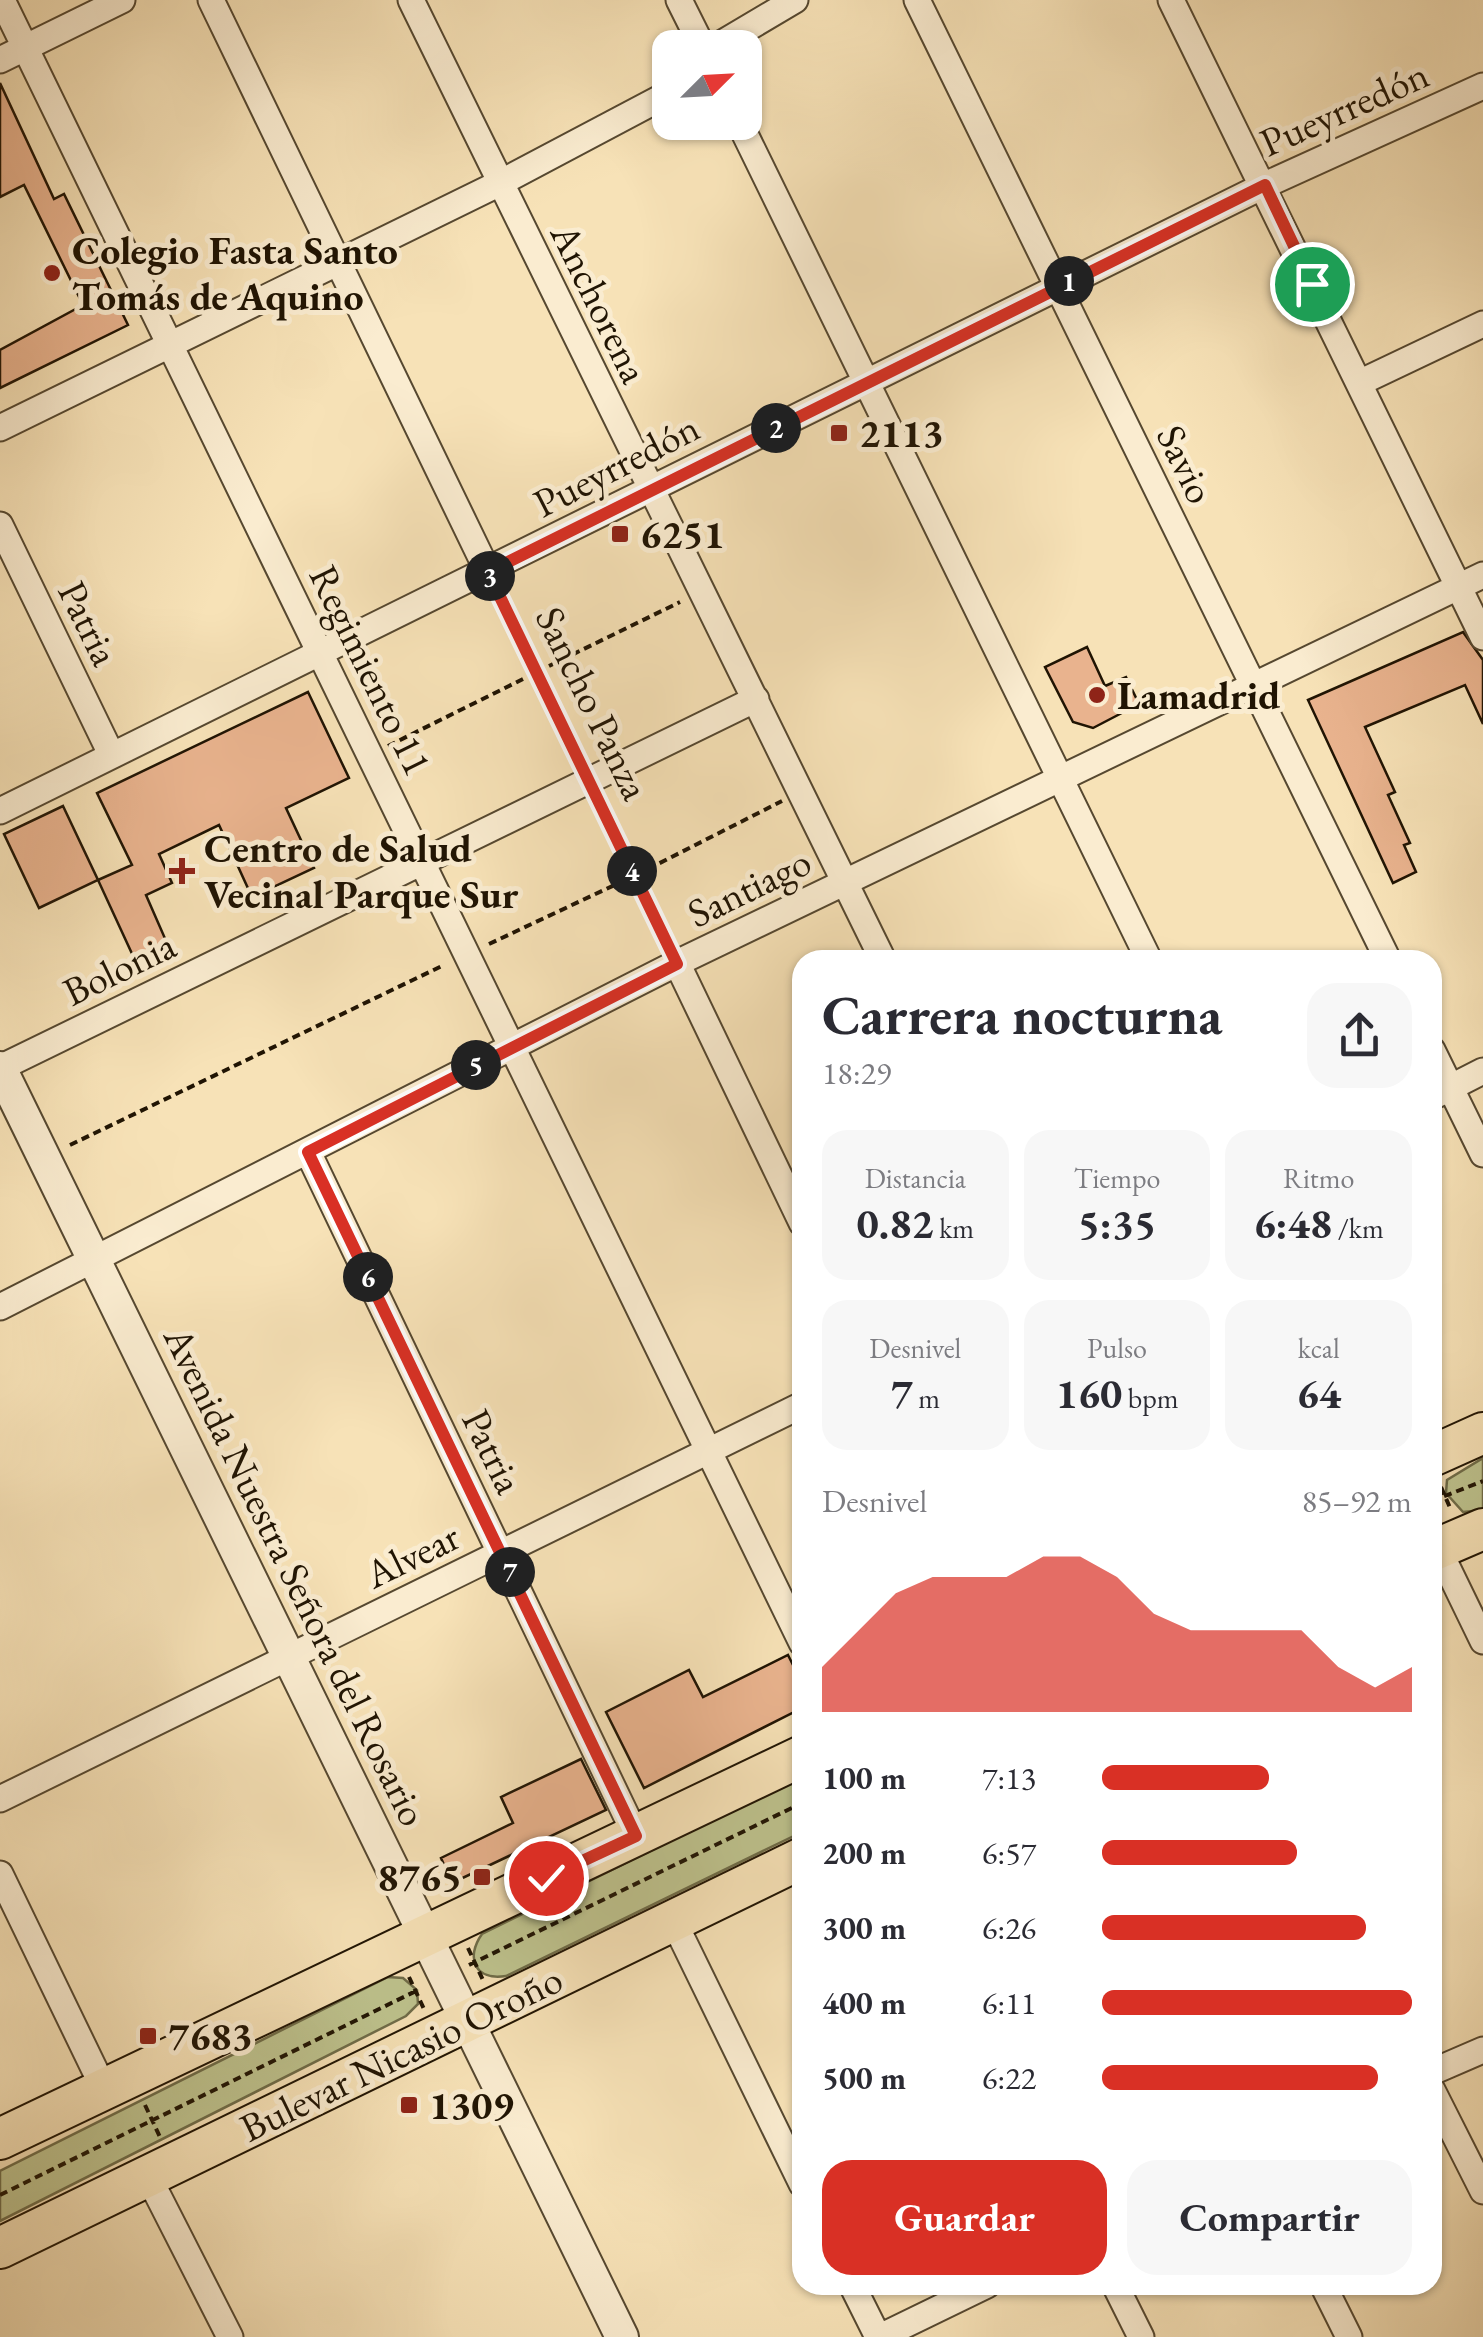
<!DOCTYPE html>
<html lang="es">
<meta charset="utf-8">
<style>
:root{--surface:#fff;--page:#f7f7f7;--text:#2b2b33;--muted:#7c7c81;--accent:#d93025}
body{margin:0;font-family:"EB Garamond",serif;background:var(--page);color:var(--text);height:100vh;display:flex;flex-direction:column;font-size:38px;white-space:nowrap}
*{box-sizing:border-box;margin:0}
p{font-size:32px;color:var(--muted)}
.icon{flex:none;width:55px;height:55px;fill:none;stroke:currentColor;stroke-width:2;stroke-linecap:round;stroke-linejoin:round}
.map{position:relative;flex:1;overflow:hidden}
.details{position:absolute;left:792px;top:950px;width:650px;height:1345px;display:flex;flex-direction:column;background:var(--surface);border-radius:30px;box-shadow:0 2px 8px #0004}
.details>*{flex:none}
.needle{width:65px;rotate:66deg}
.tools{position:absolute;left:652px;top:30px;display:grid;gap:20px}
.tools a{display:grid;place-items:center;width:110px;height:110px;border-radius:20px;background:var(--surface);box-shadow:0 2px 8px #0004;font-size:50px}
.pin{position:absolute;display:grid;place-items:center;width:85px;height:85px;color:#fff;margin:-42px;border:5px solid #fff;border-radius:50%;box-shadow:0 2px 10px #0007}
.km{position:absolute;width:50px;height:50px;margin:-25px;border-radius:50%;background:#222;color:#fff;font-size:28px;line-height:50px;text-align:center}
.round{display:grid;place-items:center;flex:none;width:105px;height:105px;border-radius:30px;background:var(--page)}
.overview{display:flex;align-items:center;justify-content:space-between;height:170px;padding:0 30px}
h1{font-size:55px;font-weight:700;line-height:75px}
.stats{display:grid;grid-template-columns:repeat(3,1fr);gap:15px;height:170px;padding:10px 30px}
.stats div{display:grid;align-content:center;border-radius:25px;background:var(--page);text-align:center}
.stats b{font-size:42px;font-weight:700}
.stats small{font-size:28px;font-weight:400}
.stats p{font-size:28px}
.chart{height:280px;padding:20px 30px}
.chart p{display:flex;justify-content:space-between}
.chart svg{width:100%;height:180px;margin-top:10px;fill:var(--accent);opacity:.7}
.button{display:flex;gap:20px;margin-top:auto;padding:20px 30px}
.button a{flex:1;height:115px;border-radius:30px;background:var(--accent);color:#fff;font-size:40px;font-weight:700;line-height:115px;text-align:center}
.button a+a{background:var(--page);color:var(--text)}
ul{padding:0 30px;list-style:none;font-size:32px}
li{display:grid;grid-template-columns:160px 120px 1fr;align-items:center;height:75px}
li i{height:25px;border-radius:12px;background:var(--accent)}
.map>svg:first-child{display:block}
.green{fill:#bec38e;stroke:#6f6c48;stroke-width:2.5}
.building{fill:#e9b38e;stroke:#201403;stroke-width:2.5}
.lines{fill:none;stroke-linecap:round;stroke-linejoin:round}
.service-casing{stroke:#564830;stroke-width:16}
.minor-casing{stroke:#564830;stroke-width:29}
.tertiary-casing{stroke:#564830;stroke-width:36}
.primary-casing{stroke:#201403;stroke-width:44}
.path{stroke:#201403;stroke-width:4;stroke-dasharray:8 5;stroke-linecap:butt}
.service{stroke:#faecd0;stroke-width:12}
.minor{stroke:#faecd0;stroke-width:25}
.tertiary{stroke:#faecd0;stroke-width:32}
.primary{stroke:#f7e2b7;stroke-width:40}
.route-casing{stroke:#fff;stroke-width:20}
.route{stroke:#d93025;stroke-width:12}
.poi-dot{fill:#8f2418;stroke:#faecd0;stroke-width:4}
.labels{text-anchor:middle;stroke-width:10;stroke-linejoin:round;paint-order:stroke}
.street-label{font-size:40px;fill:#201403;stroke:#faecd0}
.poi-label{font-size:40px;font-weight:bold;fill:#201403;stroke:#faecd0;text-anchor:start}
</style>
<div class="map">
<svg width="1483" height="2337" viewBox="0 0 1483 2337">
<rect width="100%" height="100%" fill="#f7e2b7"/>
<filter id="stains"><feTurbulence type="fractalNoise" baseFrequency=".002" numOctaves="4"/><feColorMatrix values="0 0 0 0 .2 0 0 0 0 .09 0 0 0 0 .02 0 0 0 .5 -.17"/></filter>
<radialGradient id="worn" r=".72"><stop offset=".6" stop-color="#630" stop-opacity="0"/><stop offset="1" stop-color="#630" stop-opacity=".3"/></radialGradient>
<path class="green" d="M1483,1458V1510L1463,1512L1446,1493L1447,1480Z
M802,1776V1832L506,1976C475,1981 465,1958 482,1934Z
M388,1977L403,1978L417,1990L418,2004L406,2016L0,2221V2171Z"/>
<path class="building" d="M0,83L54,199L64,194L128,325L0,388V350L83,305L24,185L0,197Z
M1463,632L1483,660V724L1465,685L1365,727L1395,792L1388,795L1410,843L1404,845L1416,872L1393,883L1308,700Z
M1087,647L1105,686L1126,677L1139,704L1093,728L1073,722L1045,667Z
M308,692L349,778L286,808L314,868L252,897L219,825L159,854L172,883L146,895L167,943L134,958L98,880L132,865L97,793Z
M63,806L98,880L39,908L4,834Z
M788,1655L802,1683V1708L644,1788L606,1712L689,1670L703,1697Z
M581,1759L606,1810L452,1883L441,1858L513,1823L501,1797Z"/>
<g class="lines">
<g class="service-casing">
<path id="service" d="M488,572L677,963"/>
</g>
<g class="minor-casing">
<path id="minor" d="M2,0L802,1643
M211,0L488,572
M411,0L883,960
M679,0L703,48
M917,0L1388,960
M1171,0L1483,637
M714,48L795,0
M0,60L122,0
M739,122L1149,960
M1359,383L1483,324
M0,428L500,183L670,93
M0,525L111,754
M0,811L1265,185L1483,86
M677,963L802,1223
M1432,1050L1483,1154
M0,1068L756,699
M1432,1097L1483,1071
M308,1152L636,1836
M0,1307L677,963L1483,575
M1433,1538L1483,1641
M0,1799L802,1405
M0,1874L104,2089
M673,1920L802,2184
M1432,2072L1483,2050
M1432,2090L1483,2191
M148,2176L230,2337
M852,2285L878,2337
M1115,2285L1141,2337
M1323,2285L1349,2337
M880,2337L987,2285"/>
</g>
<g class="tertiary-casing">
<path id="tertiary" d="M0,1068L622,2337"/>
</g>
<g class="primary-casing">
<path id="primary" d="M1432,1456L1483,1433
M1432,1551L1483,1529
M0,2139L802,1756
M0,2248L802,1858"/>
</g>
<path class="path" d="M549,666L680,602
M388,746L523,679
M648,869L782,801
M489,944L621,882
M70,1145L444,965
M1441,1487L1451,1510
M1432,1501L1483,1481
M468,1948L483,1980
M469,1965L802,1803
M409,1977L424,2009
M145,2105L160,2137
M0,2195L420,1989"/>
<use href="#service" class="service"/>
<use href="#minor" class="minor"/>
<use href="#tertiary" class="tertiary"/>
<use href="#primary" class="primary"/>
</g>
<g class="lines">
<g class="route-casing">
<path id="route" d="M546,1878L636,1836L308,1152L677,964L488,572L1265,185L1312,284"/>
</g>
<use href="#route" class="route"/>
</g>
<g class="poi-dot">
<circle cx="52" cy="273" r="10"/>
<rect x="829" y="423" width="20" height="20" rx="5"/>
<rect x="610" y="524" width="20" height="20" rx="5"/>
<circle cx="1097" cy="695" r="10"/>
<path d="M177 856h10v10h10v10h-10v10h-10v-10h-10v-10h10z"/>
<rect x="472" y="1867" width="20" height="20" rx="5"/>
<rect x="138" y="2026" width="20" height="20" rx="5"/>
<rect x="399" y="2095" width="20" height="20" rx="5"/>
</g>
<g class="labels">
<g class="street-label">
<text transform="translate(1344 108) rotate(-24)" y="14">Pueyrredón</text>
<text transform="translate(600 303) rotate(64)" y="14">Anchorena</text>
<text transform="translate(1186 464) rotate(64)" y="14">Savio</text>
<text transform="translate(616 465) rotate(-27)" y="14">Pueyrredón</text>
<text transform="translate(89 623) rotate(64)" y="14">Patria</text>
<text transform="translate(371 670) rotate(64)" y="14">Regimiento 11</text>
<text transform="translate(593 703) rotate(64)" y="14">Sancho Panza</text>
<text transform="translate(749 887) rotate(-26)" y="14">Santiago</text>
<text transform="translate(119 968) rotate(-26)" y="14">Bolonia</text>
<text transform="translate(493 1451) rotate(64)" y="14">Patria</text>
<text transform="translate(412 1555) rotate(-26)" y="14">Alvear</text>
<text transform="translate(296 1576) rotate(64)" y="14">Avenida Nuestra Señora del Rosario</text>
<text transform="translate(401 2053) rotate(-26)" y="14">Bulevar Nicasio Oroño</text>
</g>
<g class="poi-label">
<text x="72" y="264">Colegio Fasta Santo<tspan x="72" dy="46">Tomás de Aquino</tspan></text>
<text x="859" y="447">2113</text>
<text x="640" y="548">6251</text>
<text x="1117" y="709">Lamadrid</text>
<text x="204" y="862">Centro de Salud<tspan x="204" dy="46">Vecinal Parque Sur</tspan></text>
<text x="462" y="1891" text-anchor="end">8765</text>
<text x="168" y="2050">7683</text>
<text x="429" y="2119">1309</text>
</g>
</g>
<rect width="100%" height="100%" filter="url(#stains)"/>
<rect width="100%" height="100%" fill="url(#worn)"/>
</svg>
<div class="tools">
<a><svg class="needle" viewBox="-14 -14 28 28"><path d="M0-13l5 13h-10z" fill="#e53935"/><path d="M0 13l5-13h-10z" fill="#7c7c81"/></svg></a>
</div>
<div class="pin" style="left:1312px;top:284px;background:#1e9e55"><svg class="icon" aria-label="arrive" viewBox="0 0 24 24"><path d="M6 21V4h12l-3 4 3 4H6"/></svg></div>
<div class="pin" style="left:546px;top:1878px;background:#d93025"><svg class="icon" aria-label="check" viewBox="0 0 24 24"><path d="M5 12l5 5 9-10"/></svg></div>
<b class="km" style="left:1069px;top:281px">1</b>
<b class="km" style="left:776px;top:428px">2</b>
<b class="km" style="left:490px;top:576px">3</b>
<b class="km" style="left:632px;top:871px">4</b>
<b class="km" style="left:476px;top:1065px">5</b>
<b class="km" style="left:368px;top:1277px">6</b>
<b class="km" style="left:510px;top:1572px">7</b>
<section class="details">
<div class="overview"><div><h1>Carrera nocturna</h1><p>18:29</p></div><a class="round"><svg class="icon" aria-label="share" viewBox="0 0 24 24"><path d="M12 15V3M7 8l5-5 5 5M5 13v7h14v-7"/></svg></a></div>
<div class="stats">
<div><p>Distancia</p><b>0.82<small> km</small></b></div>
<div><p>Tiempo</p><b>5:35</b></div>
<div><p>Ritmo</p><b>6:48<small> /km</small></b></div>
</div>
<div class="stats">
<div><p>Desnivel</p><b>7<small> m</small></b></div>
<div><p>Pulso</p><b>160<small> bpm</small></b></div>
<div><p>kcal</p><b>64</b></div>
</div>
<div class="chart"><p><span>Desnivel</span>85–92 m</p>
<svg viewBox="0 0 160 44" preserveAspectRatio="none"><path d="M0 44V33L10 24L20 15L30 11L40 11L50 11L60 6L70 6L80 11L90 20L100 24L110 24L120 24L130 24L140 33L150 38L160 33V44z"/></svg>
</div>
<ul>
<li><b>100 m</b>7:13<i style="width:54%"></i></li>
<li><b>200 m</b>6:57<i style="width:63%"></i></li>
<li><b>300 m</b>6:26<i style="width:85%"></i></li>
<li><b>400 m</b>6:11<i style="width:100%"></i></li>
<li><b>500 m</b>6:22<i style="width:89%"></i></li>
</ul>
<div class="button"><a>Guardar</a><a>Compartir</a></div>
</section>
</div>
